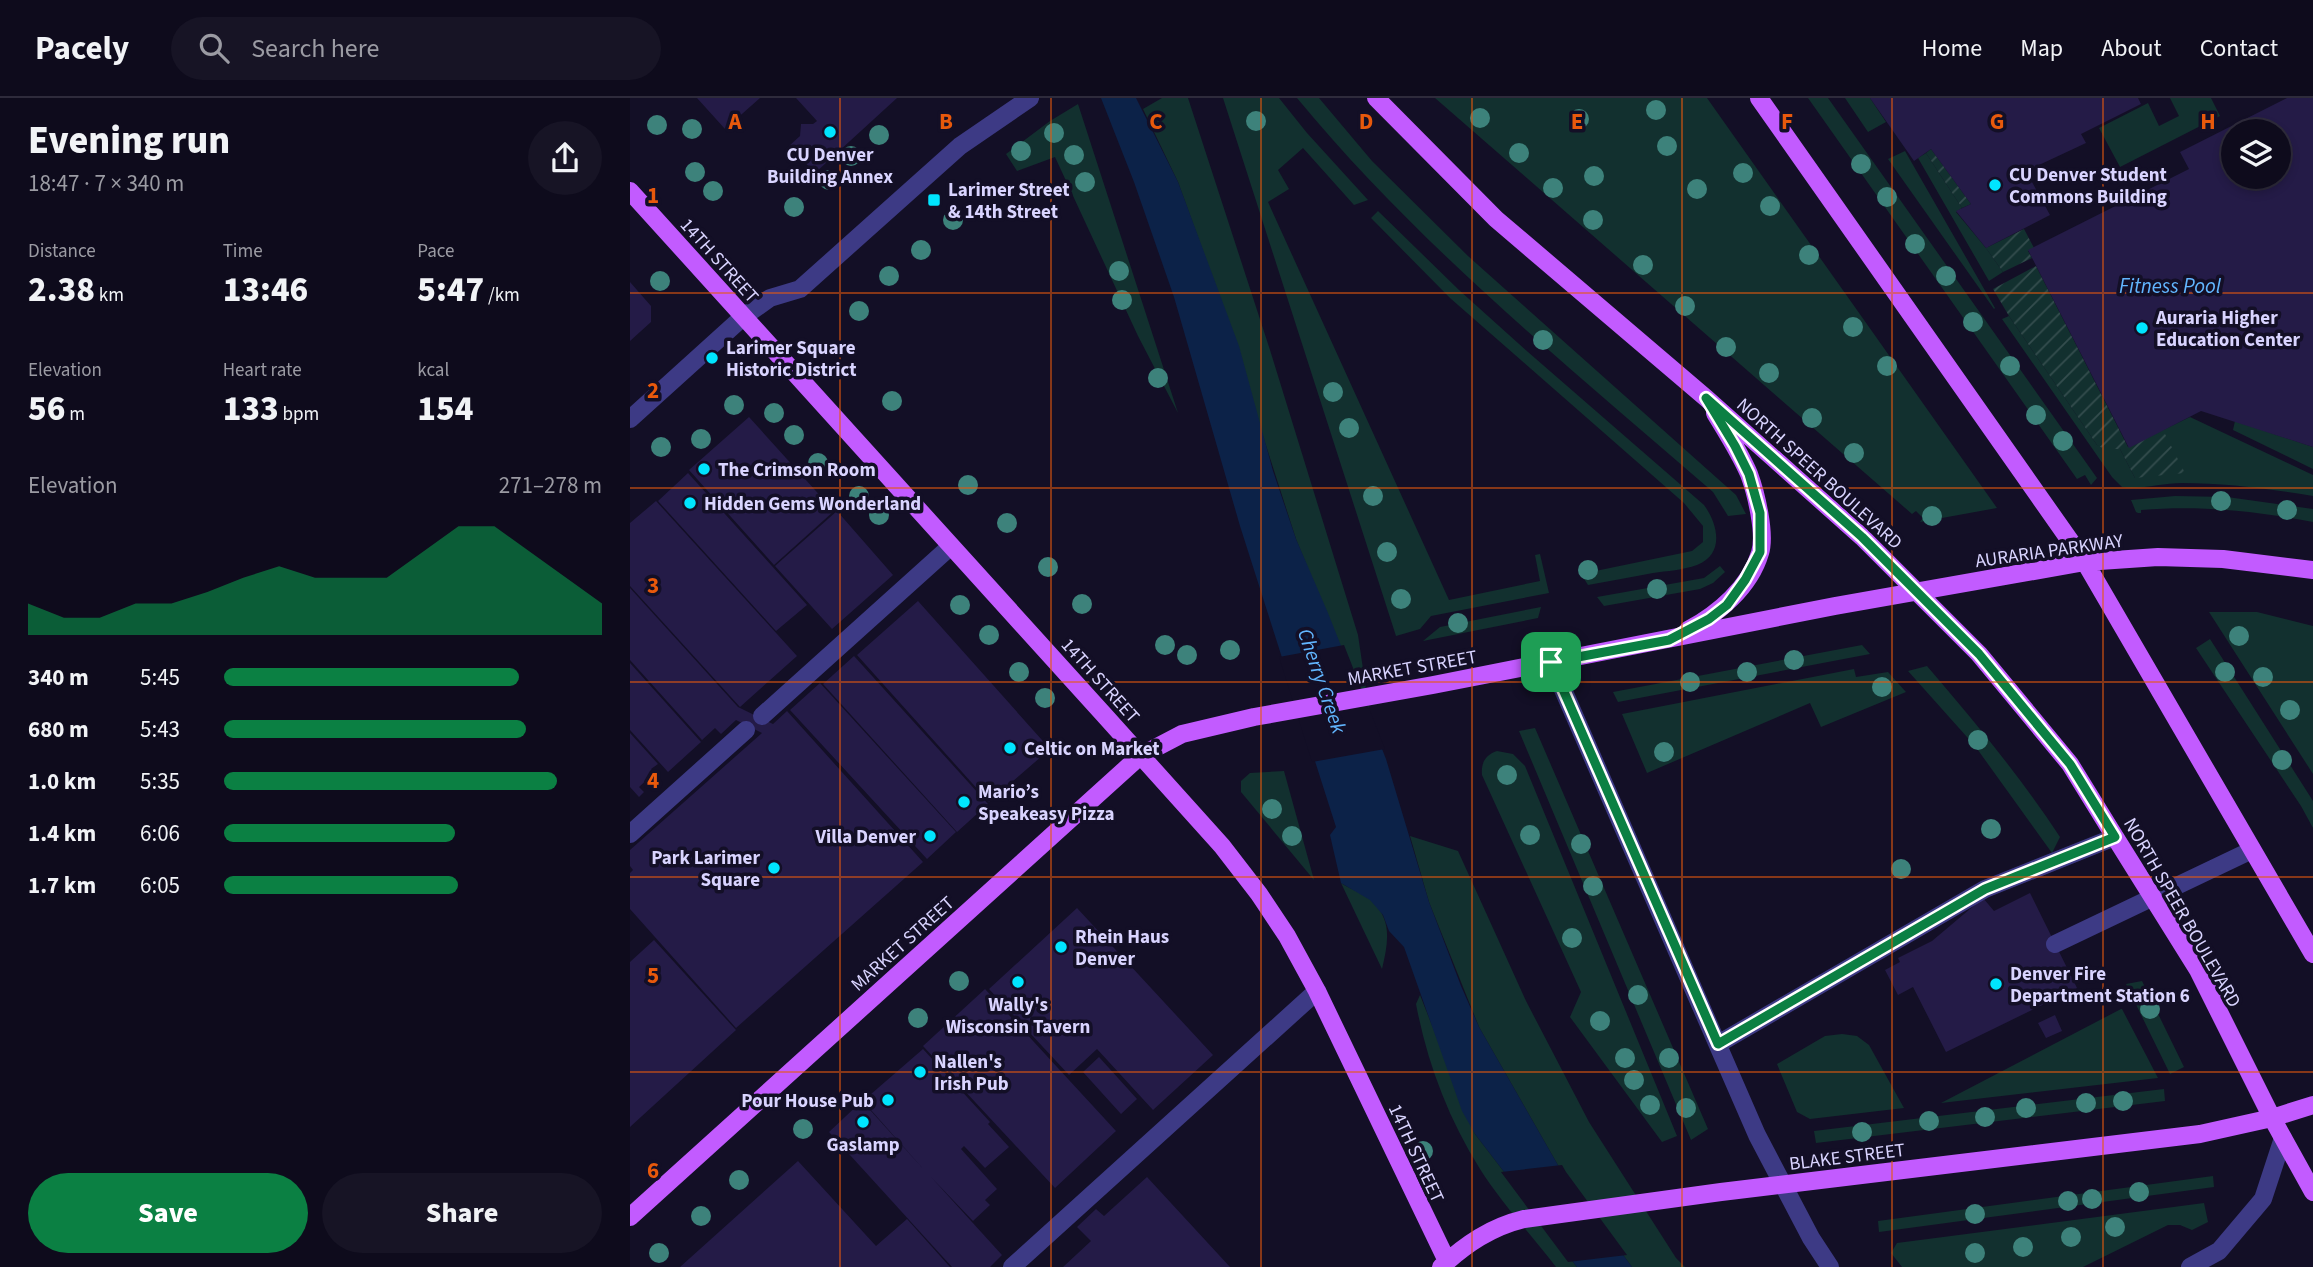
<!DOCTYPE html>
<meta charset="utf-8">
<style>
:root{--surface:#0e0b1c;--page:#171425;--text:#f1f3f6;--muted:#9b9ba3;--line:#2e2b3b;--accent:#0b8043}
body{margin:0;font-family:"Source Sans 3",sans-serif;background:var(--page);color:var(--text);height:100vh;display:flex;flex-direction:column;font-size:26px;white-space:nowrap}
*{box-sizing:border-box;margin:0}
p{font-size:23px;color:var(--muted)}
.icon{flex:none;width:38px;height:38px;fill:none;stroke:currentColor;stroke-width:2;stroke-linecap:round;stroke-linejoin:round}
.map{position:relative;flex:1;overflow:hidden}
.panel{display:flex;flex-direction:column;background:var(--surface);width:630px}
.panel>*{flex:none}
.buttons{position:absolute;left:1591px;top:21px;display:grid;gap:14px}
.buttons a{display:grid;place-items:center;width:70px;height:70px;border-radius:50%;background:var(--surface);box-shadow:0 4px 10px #0003,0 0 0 2px var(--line);font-size:35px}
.pin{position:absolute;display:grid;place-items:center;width:60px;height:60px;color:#fff;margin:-30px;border-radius:14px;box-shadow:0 4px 10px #0006}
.round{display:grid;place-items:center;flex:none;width:74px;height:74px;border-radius:37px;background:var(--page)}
.head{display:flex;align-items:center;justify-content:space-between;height:119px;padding:0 28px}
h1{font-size:38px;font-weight:800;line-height:52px}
.metrics{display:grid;grid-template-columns:repeat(3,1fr);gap:10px;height:119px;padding:7px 28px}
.metrics div{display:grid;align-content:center}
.metrics b{font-size:35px;font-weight:800}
.metrics small{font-size:19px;font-weight:400}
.metrics p{font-size:19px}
.chart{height:196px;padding:14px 28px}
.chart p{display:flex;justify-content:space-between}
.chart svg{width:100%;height:126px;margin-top:7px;fill:var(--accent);opacity:.7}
.action{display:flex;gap:14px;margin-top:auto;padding:14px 28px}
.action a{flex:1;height:80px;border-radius:42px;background:var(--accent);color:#fff;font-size:28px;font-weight:800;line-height:80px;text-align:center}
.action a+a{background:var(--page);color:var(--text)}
ul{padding:0 28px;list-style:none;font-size:23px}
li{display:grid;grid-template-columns:112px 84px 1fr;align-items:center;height:52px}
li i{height:18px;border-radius:9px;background:var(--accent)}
header{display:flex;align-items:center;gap:42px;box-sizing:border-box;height:98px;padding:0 35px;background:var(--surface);border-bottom:2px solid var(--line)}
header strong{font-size:33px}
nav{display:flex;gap:38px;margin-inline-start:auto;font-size:24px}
.search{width:490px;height:63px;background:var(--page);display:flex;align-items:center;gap:18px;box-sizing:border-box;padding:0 24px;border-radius:38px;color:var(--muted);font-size:26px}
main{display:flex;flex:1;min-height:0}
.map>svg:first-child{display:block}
.grass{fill:#12302f}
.garden{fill:url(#garden-furrows)}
.water{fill:#0c2248}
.pier{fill:#130f26}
.building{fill:#241b47;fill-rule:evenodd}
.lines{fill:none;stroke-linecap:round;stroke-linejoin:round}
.minor{stroke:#3d3a85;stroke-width:18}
.major{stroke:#c25bff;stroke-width:18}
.tree{fill:#3d827b}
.route-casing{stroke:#fff;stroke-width:14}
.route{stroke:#0b8043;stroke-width:9}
.grid{fill:none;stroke:#e8590c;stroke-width:2;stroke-opacity:0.55}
.poi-dot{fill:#00e5ff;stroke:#130f26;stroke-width:2.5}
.labels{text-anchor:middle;stroke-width:7;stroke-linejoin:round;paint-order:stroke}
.poi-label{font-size:19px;font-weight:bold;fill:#d9d4ff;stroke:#130f26;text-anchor:start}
.street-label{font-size:19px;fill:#d9d4ff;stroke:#130f26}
.water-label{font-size:21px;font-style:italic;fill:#62b6ff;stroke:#130f26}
.grid-label{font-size:23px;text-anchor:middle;font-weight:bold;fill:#e8590c;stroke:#130f26;stroke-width:7;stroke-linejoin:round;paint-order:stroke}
</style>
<header>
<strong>Pacely</strong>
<div class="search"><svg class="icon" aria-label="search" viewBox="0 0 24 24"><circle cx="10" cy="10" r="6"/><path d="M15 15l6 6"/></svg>Search here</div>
<nav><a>Home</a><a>Map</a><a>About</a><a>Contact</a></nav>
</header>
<main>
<section class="panel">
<div class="head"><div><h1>Evening run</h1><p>18:47 · 7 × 340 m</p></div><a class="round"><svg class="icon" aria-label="share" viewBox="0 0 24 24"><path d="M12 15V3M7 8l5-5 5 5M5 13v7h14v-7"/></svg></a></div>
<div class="metrics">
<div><p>Distance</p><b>2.38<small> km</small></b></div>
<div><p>Time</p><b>13:46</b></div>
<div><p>Pace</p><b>5:47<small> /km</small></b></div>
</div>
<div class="metrics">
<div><p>Elevation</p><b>56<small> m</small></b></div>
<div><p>Heart rate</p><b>133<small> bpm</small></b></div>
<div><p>kcal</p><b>154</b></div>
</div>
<div class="chart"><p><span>Elevation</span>271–278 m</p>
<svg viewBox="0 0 160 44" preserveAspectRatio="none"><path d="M0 44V33L10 38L20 38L30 33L40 33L50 29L60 24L70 20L80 24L90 24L100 24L110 15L120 6L130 6L140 15L150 24L160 33V44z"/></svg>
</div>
<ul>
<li><b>340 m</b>5:45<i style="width:78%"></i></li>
<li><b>680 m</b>5:43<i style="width:80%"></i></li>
<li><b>1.0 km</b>5:35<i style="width:88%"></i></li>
<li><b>1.4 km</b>6:06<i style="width:61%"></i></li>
<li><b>1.7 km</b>6:05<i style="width:62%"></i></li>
</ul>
<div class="action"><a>Save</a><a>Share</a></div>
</section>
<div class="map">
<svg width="1683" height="1169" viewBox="0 0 1683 1169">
<defs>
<pattern id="garden-furrows" width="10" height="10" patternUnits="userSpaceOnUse" patternTransform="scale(1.75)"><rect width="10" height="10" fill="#12302f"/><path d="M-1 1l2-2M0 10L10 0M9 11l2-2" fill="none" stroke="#344d4e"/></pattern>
</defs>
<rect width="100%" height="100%" fill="#130f26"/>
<path class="grass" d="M532,0H558L640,252L728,537L741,625L666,441L578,167L548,84L513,11Z
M593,0H649L677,35L738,102L724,107L673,50L648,72L659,91L638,104L819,502L910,483L905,457L910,456L919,495L801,518L790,531L766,538Z
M667,0H689L742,63L838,158L1106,397L1116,416L1098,418L1083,394C939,269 789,148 667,0Z
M805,0H1077L1367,410L1290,424L1293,420L1286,413L1282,416Z
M1178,0H1198L1467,380L1461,387L1455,377L1447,381Z
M1215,0H1240L1256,24L1238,34Z
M1540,0H1581L1590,18L1490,69L1469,30L1518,5L1529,28L1549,18Z
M448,6L548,315L508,238L425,59L387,73L376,56L420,23Z
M1275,53L1365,210L1364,211L1258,61Z
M1296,55L1332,110L1326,114L1356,150L1373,174L1359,183L1288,60Z
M748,113L829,192L898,254L1074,407C1088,426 1095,456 1067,467C1053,472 1037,473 1023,475C1002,479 980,483 958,487L951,476L1062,453L1073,444V428L1054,405L820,200L741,120Z
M1379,218L1467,347L1490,351L1505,380L1533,332L1560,319L1683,377V398C1640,391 1596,385 1552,385C1532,385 1511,392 1492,389L1482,379L1372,221Z
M1605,323L1683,349V371L1603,332Z
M1545,398L1597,399L1683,411V424C1626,413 1570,407 1511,412V415H1508L1506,414L1501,402Z
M1090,468L1095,474L1083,485L1070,491L974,508L967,499L1074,480Z
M911,509L908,520L793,543L810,529Z
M1579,514H1627L1683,528V676Z
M1580,541L1683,703V730L1671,708L1566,550Z
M1232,547L1240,556L988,604L983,594Z
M1297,568C1344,623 1390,678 1430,739L1422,755L1345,648L1278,573Z
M1224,571L1226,579L1258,574L1276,594L1191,629L1180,605L1017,675L992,616Z
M905,630L1078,1031L1061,1042L889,633Z
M867,653L883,656L895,668L1047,1038L1032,1044L940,919L951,894L852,677C851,665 855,657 867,653Z
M654,673L684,782L611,694V683L620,675Z
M780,738L828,753L896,903L959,1024L1046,1160L1055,1169H1002L933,1076L849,929L799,804Z
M711,785C720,791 733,795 741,802C763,822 758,845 752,871Z
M1512,883L1554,969L1540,976L1496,886Z
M790,897L845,1036L947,1169H926C902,1138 870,1103 850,1071C818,1020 797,964 786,906Z
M1492,911L1528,980L1311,1005L1491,911Z
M1212,936L1227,938L1239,947L1274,1010L1180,1021L1167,1014L1147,966L1195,938Z
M1534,991L1535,1003L1186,1045L1184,1033Z
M1583,1078L1584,1089L1249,1134L1248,1123Z
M1574,1105L1578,1124L1562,1132L1550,1127H1538L1453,1169H1272L1261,1155L1267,1145Z"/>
<path class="garden" d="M1301,51L1341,106L1332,110L1296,55Z
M1394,131L1404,150L1398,153L1402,160L1373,174L1356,150Z
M1406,168L1498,349L1533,332L1555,375L1505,380L1490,351H1474L1467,347L1379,218L1363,191Z"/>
<path class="water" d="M471,0H506L548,84L609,248L643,373L666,441L698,515L756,661L799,804L831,888L849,929L933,1076L1002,1169H947L845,1036L832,1013L774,849L759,833L753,817L740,802L711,785L700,737L706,729L610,428L544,199L504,84Z"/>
<path class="pier" d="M714,547L755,651L682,664L649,559Z
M932,1067L936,1074L997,1157L938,1164L871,1074Z"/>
<path class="building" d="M67,0H130L95,31Z
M166,0H267L185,75L159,48L170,38L171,26H183L187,23Z
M1240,0H1508L1511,6L1451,36L1456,45L1396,73L1420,117L1356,150L1326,113L1341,106L1301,51L1284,63Z
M1657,0H1683V349L1571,313L1499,350L1398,152L1559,71L1550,54ZM1603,33H1648V79H1603Z
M0,184L21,208V224L0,243Z
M119,319L204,413L144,467L59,372Z
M58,375L177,507L146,533L28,403Z
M26,403L167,558L110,609L0,488V425Z
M207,413L263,477L202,531L145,468Z
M0,490L108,609L143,626L157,613L293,764L106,930L0,811V775L3,772L0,768V752L132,635L106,622L91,636L85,630L72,642L0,562Z
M288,503L420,651L359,704L227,557Z
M224,558L358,706L327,734L193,586Z
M0,565L71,644L38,674L0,632Z
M190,585L326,734L297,761L160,612Z
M0,635L28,666L21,671L24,675L9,689L14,694L9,699L0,689Z
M1400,795L1447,890L1316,954L1283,889L1268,897L1255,872L1270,864L1268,860L1302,843L1353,800L1364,813Z
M447,810L583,957L523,1012L467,951L439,977L359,891Z
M24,842L106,932L0,1029V864Z
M355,891L486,1033L425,1090L293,948Z
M1425,917L1432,933L1416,940L1408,925Z
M293,951L360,1024L358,1026L379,1049L355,1070L334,1048L331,1051L367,1091L355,1102L360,1107L343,1123L301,1079L372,1157L360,1169H322L199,1034L232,1003L295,1073L233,1003Z
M469,959L507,1001L491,1016L453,974Z
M168,1063L246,1148L277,1121L320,1169H50Z
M517,1079L600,1169H433L461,1143L447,1129L466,1111L474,1118Z"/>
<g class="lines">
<path class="minor" d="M0,321L113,219L140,200L170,191L330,48L400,0
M921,564L1127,1037L1181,1140L1200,1169
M132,618L321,448
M0,736L116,632
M1425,846L1622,752
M1088,946L1355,791L1485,739
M382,1169L687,893
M1560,1169L1589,1153L1633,1101L1653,1040"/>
<path class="major" d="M746,0L866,121L1076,300L1232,439L1349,556L1440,666L1485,739L1568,872L1642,1020L1683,1094
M1129,0L1455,464L1683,856
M0,93L476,619L592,748L629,796L657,838L687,893L817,1163
M1058,532C1088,516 1120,489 1130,455C1136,436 1126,395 1119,376C1110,355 1097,335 1085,315
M0,1119L510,658L552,636L624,619L803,587L1205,508L1455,464L1528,459L1593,461L1683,472
M811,1169C836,1146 861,1129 894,1121L1091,1094L1570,1036L1642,1020L1683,1007"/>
</g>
<g class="tree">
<circle cx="1026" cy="12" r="10"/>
<circle cx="850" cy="20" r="10"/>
<circle cx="949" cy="21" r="10"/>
<circle cx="626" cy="23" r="10"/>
<circle cx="27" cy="27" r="10"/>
<circle cx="62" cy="31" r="10"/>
<circle cx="424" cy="35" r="10"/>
<circle cx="249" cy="37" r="10"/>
<circle cx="1037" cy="48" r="10"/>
<circle cx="391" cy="53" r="10"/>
<circle cx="889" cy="55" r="10"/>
<circle cx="444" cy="57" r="10"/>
<circle cx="221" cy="58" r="10"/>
<circle cx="1231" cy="66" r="10"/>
<circle cx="65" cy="74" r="10"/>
<circle cx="1113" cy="75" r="10"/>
<circle cx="964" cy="78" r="10"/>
<circle cx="199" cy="82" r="10"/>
<circle cx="455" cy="84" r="10"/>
<circle cx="923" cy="90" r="10"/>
<circle cx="1067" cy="91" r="10"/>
<circle cx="83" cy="93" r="10"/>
<circle cx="1257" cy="99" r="10"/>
<circle cx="1140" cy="108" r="10"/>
<circle cx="164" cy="109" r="10"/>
<circle cx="323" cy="122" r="10"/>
<circle cx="963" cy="122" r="10"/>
<circle cx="1285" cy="146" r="10"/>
<circle cx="291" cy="152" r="10"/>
<circle cx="1179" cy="157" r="10"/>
<circle cx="1013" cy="167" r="10"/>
<circle cx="489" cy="173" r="10"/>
<circle cx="259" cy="178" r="10"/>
<circle cx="1316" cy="178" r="10"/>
<circle cx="30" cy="183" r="10"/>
<circle cx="492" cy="202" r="10"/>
<circle cx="1055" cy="208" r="10"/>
<circle cx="229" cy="213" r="10"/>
<circle cx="1343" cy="224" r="10"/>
<circle cx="1223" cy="229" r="10"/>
<circle cx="913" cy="242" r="10"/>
<circle cx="1096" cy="249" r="10"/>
<circle cx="1257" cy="268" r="10"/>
<circle cx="1380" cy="268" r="10"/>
<circle cx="1139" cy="275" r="10"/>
<circle cx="528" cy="280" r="10"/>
<circle cx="703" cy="294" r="10"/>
<circle cx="262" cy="303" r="10"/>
<circle cx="104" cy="307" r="10"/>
<circle cx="144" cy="315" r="10"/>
<circle cx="1406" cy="317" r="10"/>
<circle cx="1182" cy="320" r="10"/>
<circle cx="719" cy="330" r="10"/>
<circle cx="164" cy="337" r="10"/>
<circle cx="71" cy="341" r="10"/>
<circle cx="1433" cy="343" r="10"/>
<circle cx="31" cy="349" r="10"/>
<circle cx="1224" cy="355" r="10"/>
<circle cx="188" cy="365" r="10"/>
<circle cx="338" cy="387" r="10"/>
<circle cx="229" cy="398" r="10"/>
<circle cx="743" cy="398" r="10"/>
<circle cx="1591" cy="403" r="10"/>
<circle cx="1657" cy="412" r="10"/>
<circle cx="249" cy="417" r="10"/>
<circle cx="1302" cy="418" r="10"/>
<circle cx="377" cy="425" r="10"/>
<circle cx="757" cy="454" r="10"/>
<circle cx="418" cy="469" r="10"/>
<circle cx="958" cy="472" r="10"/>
<circle cx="1027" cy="491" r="10"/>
<circle cx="771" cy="501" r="10"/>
<circle cx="452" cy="506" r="10"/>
<circle cx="330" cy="507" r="10"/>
<circle cx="828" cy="525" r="10"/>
<circle cx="359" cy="537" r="10"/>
<circle cx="1609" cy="538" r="10"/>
<circle cx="535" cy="547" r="10"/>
<circle cx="600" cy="552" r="10"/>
<circle cx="557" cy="557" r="10"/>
<circle cx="1164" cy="562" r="10"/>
<circle cx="389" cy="574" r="10"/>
<circle cx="1117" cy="574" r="10"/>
<circle cx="1595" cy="574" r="10"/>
<circle cx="1633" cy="579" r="10"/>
<circle cx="1060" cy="584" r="10"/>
<circle cx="1252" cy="589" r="10"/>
<circle cx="415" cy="600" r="10"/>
<circle cx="1660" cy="612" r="10"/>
<circle cx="1348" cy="642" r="10"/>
<circle cx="1034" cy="654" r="10"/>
<circle cx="1652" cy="662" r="10"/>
<circle cx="877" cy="677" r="10"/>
<circle cx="642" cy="711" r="10"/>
<circle cx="1361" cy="731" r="10"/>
<circle cx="900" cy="737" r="10"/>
<circle cx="662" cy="738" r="10"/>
<circle cx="951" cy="746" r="10"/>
<circle cx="1271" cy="771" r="10"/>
<circle cx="963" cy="788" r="10"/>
<circle cx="942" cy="840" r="10"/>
<circle cx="329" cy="883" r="10"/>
<circle cx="1008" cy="897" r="10"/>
<circle cx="1520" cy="911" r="10"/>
<circle cx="288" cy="920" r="10"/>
<circle cx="970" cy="923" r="10"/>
<circle cx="995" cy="960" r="10"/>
<circle cx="1039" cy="960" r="10"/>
<circle cx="1004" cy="982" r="10"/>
<circle cx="1493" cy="1003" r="10"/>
<circle cx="1456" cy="1005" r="10"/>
<circle cx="1020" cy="1007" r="10"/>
<circle cx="1056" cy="1010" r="10"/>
<circle cx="1396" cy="1010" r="10"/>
<circle cx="1355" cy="1019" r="10"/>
<circle cx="1299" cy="1023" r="10"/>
<circle cx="173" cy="1031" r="10"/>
<circle cx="1232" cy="1034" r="10"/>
<circle cx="793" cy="1053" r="10"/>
<circle cx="109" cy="1082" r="10"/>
<circle cx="1509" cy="1094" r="10"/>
<circle cx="1462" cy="1101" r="10"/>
<circle cx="1438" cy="1103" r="10"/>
<circle cx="1345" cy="1116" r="10"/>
<circle cx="71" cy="1118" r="10"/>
<circle cx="1485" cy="1129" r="10"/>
<circle cx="1441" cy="1139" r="10"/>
<circle cx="1393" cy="1149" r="10"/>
<circle cx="29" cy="1155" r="10"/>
<circle cx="1345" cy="1155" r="10"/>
</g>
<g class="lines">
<g class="route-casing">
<path id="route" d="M1076,300L1232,439L1349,556L1440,666L1485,739L1355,791L1088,946L921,564L1039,542L1079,521L1097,507L1115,482L1130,454V415L1119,376L1105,348Z"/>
</g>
<use href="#route" class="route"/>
</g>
<path class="grid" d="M210,0V1169M421,0V1169M631,0V1169M842,0V1169M1052,0V1169M1262,0V1169M1473,0V1169M0,195H1683M0,390H1683M0,584H1683M0,779H1683M0,974H1683"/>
<g class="poi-dot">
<circle cx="200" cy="34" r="7"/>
<circle cx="1365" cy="87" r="7"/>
<rect x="297" y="95" width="14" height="14" rx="3.5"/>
<circle cx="1512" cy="230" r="7"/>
<circle cx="82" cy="260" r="7"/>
<circle cx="74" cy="371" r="7"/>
<circle cx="60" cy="405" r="7"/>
<circle cx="380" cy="650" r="7"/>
<circle cx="334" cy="704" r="7"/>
<circle cx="300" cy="738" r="7"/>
<circle cx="144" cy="770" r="7"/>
<circle cx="431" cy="849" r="7"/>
<circle cx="388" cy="884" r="7"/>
<circle cx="1366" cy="886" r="7"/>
<circle cx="290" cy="974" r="7"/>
<circle cx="258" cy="1002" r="7"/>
<circle cx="233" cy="1024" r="7"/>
</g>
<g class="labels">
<g class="poi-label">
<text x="200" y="63" text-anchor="middle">CU Denver<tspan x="200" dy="22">Building Annex</tspan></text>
<text x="1379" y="83">CU Denver Student<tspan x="1379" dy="22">Commons Building</tspan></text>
<text x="318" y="98">Larimer Street<tspan x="318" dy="22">&amp; 14th Street</tspan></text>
<text x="1526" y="226">Auraria Higher<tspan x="1526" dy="22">Education Center</tspan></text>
<text x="96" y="256">Larimer Square<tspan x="96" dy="22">Historic District</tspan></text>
<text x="88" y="378">The Crimson Room</text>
<text x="74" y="412">Hidden Gems Wonderland</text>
<text x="394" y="657">Celtic on Market</text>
<text x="348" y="700">Mario’s<tspan x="348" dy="22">Speakeasy Pizza</tspan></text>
<text x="286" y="745" text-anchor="end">Villa Denver</text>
<text x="130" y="766" text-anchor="end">Park Larimer<tspan x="130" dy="22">Square</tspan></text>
<text x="445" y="845">Rhein Haus<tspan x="445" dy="22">Denver</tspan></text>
<text x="1380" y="882">Denver Fire<tspan x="1380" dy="22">Department Station 6</tspan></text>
<text x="388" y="913" text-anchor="middle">Wally's<tspan x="388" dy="22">Wisconsin Tavern</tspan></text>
<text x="304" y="970">Nallen's<tspan x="304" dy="22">Irish Pub</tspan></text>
<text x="244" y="1009" text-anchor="end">Pour House Pub</text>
<text x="233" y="1053" text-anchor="middle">Gaslamp</text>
</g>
<g class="street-label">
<text transform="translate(90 162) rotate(48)" y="7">14TH STREET</text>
<text transform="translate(1190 375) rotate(42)" y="7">NORTH SPEER BOULEVARD</text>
<text transform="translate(1419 452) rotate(-8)" y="7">AURARIA PARKWAY</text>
<text transform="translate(782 569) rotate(-10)" y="7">MARKET STREET</text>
<text transform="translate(471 582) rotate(48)" y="7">14TH STREET</text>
<text transform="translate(1553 814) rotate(60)" y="7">NORTH SPEER BOULEVARD</text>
<text transform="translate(272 845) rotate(-42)" y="7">MARKET STREET</text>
<text transform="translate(787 1055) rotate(65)" y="7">14TH STREET</text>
<text transform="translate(1217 1058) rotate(-7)" y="7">BLAKE STREET</text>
</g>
<g class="water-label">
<text x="1540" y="195">Fitness Pool</text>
<text transform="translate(692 583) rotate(71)" y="7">Cherry Creek</text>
</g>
</g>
<g class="grid-label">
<text x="105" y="31">A</text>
<text x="316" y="31">B</text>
<text x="526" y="31">C</text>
<text x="736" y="31">D</text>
<text x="947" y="31">E</text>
<text x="1157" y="31">F</text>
<text x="1367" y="31">G</text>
<text x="1578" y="31">H</text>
<text x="23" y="105">1</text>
<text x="23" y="300">2</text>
<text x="23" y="495">3</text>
<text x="23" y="690">4</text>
<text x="23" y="885">5</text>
<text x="23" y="1080">6</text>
</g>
</svg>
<div class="buttons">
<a><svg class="icon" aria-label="layers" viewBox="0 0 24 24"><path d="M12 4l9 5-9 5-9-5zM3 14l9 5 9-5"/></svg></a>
</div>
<div class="pin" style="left:921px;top:564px;background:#1e9e55"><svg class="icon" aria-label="arrive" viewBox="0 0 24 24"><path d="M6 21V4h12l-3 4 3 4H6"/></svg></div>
</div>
</main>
